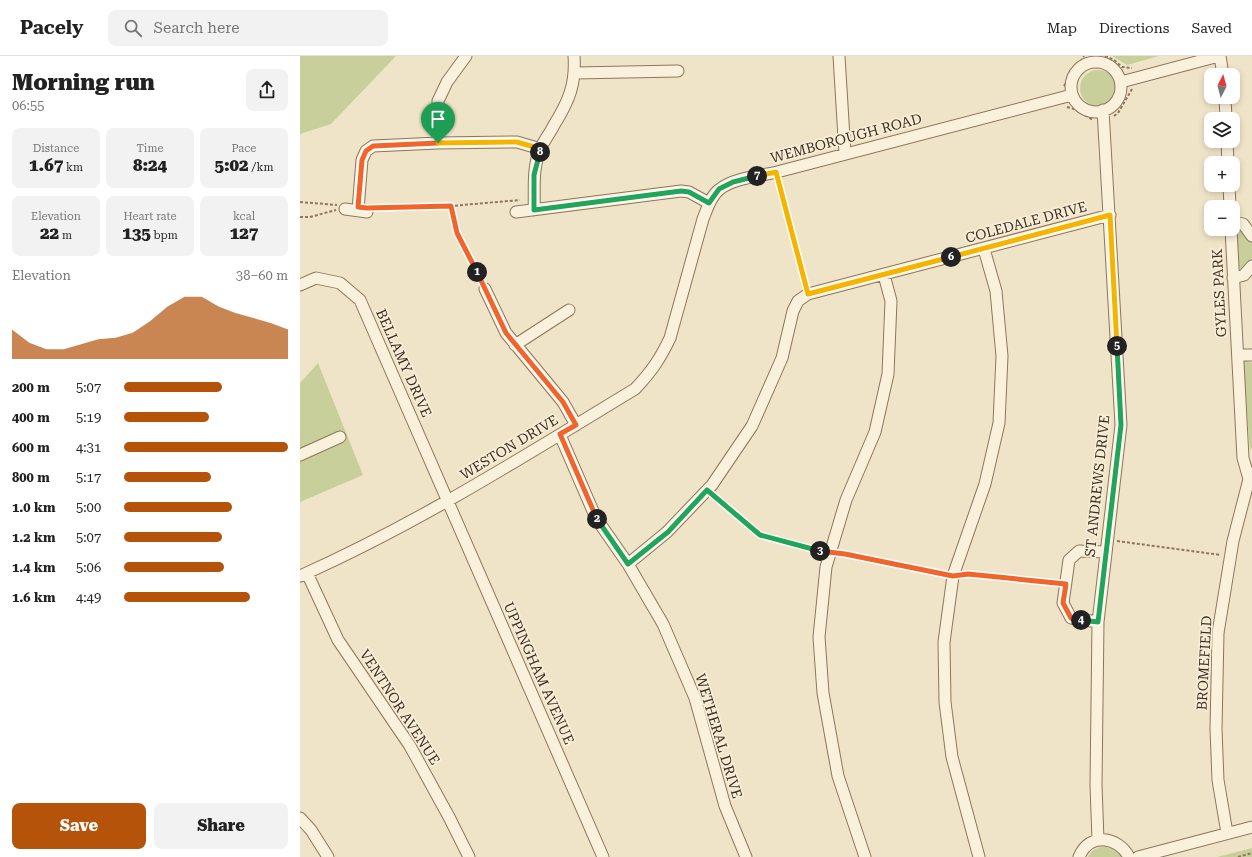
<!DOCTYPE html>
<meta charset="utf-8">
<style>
:root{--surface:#fff;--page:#f2f2f2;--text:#222;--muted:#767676;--line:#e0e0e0;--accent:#b45309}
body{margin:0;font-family:"Roboto Serif",serif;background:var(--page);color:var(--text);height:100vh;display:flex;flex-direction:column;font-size:15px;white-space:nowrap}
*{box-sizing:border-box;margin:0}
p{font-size:13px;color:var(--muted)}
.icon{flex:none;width:22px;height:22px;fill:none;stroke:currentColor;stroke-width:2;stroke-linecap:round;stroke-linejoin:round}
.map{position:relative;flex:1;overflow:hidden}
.panel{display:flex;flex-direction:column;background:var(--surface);width:300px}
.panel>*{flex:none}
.needle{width:26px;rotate:6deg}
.fabs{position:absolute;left:904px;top:12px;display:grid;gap:8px}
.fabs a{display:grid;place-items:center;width:36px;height:36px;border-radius:8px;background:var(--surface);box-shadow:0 2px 6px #0003;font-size:20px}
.pin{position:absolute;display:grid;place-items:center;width:34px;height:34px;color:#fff;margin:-41px -17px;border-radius:50% 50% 50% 0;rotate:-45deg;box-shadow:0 0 4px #0007}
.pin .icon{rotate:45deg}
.km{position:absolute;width:20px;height:20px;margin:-10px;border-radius:50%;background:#222;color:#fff;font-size:11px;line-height:20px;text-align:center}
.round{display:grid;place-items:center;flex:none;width:42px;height:42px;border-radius:8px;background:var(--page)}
.headline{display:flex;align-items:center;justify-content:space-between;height:68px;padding:0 12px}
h1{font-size:22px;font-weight:800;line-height:30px}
.stats{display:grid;grid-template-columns:repeat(3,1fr);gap:6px;height:68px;padding:4px 12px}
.stats div{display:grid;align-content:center;border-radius:8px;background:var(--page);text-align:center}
.stats b{font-size:17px;font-weight:800}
.stats small{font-size:11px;font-weight:400}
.stats p{font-size:11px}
.chart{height:112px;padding:8px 12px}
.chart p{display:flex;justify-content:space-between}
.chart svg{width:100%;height:72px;margin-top:4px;fill:var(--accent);opacity:.7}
.cta{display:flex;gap:8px;margin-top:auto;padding:8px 12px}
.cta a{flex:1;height:46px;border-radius:8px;background:var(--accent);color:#fff;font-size:16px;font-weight:800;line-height:46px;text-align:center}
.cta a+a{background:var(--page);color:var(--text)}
ul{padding:0 12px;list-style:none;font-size:13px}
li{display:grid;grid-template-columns:64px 48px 1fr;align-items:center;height:30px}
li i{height:10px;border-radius:5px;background:var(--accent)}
header{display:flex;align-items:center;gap:24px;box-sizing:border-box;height:56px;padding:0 20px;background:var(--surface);border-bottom:1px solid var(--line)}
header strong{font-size:19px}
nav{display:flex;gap:22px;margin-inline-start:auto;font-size:14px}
.search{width:280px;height:36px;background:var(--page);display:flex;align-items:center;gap:10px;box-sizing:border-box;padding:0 14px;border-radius:8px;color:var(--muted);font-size:15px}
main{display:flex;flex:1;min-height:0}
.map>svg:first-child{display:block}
.green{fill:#c9cf9b}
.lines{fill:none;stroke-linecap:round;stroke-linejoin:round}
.minor-casing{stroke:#8d765c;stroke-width:13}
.path{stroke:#8d765c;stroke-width:2;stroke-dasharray:3 2;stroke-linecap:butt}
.minor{stroke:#faf1dc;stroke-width:11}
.split-1-casing{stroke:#fff;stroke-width:8}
.split-2-casing{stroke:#fff;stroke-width:8}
.split-3-casing{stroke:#fff;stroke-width:8}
.split-4-casing{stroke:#fff;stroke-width:8}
.split-5-casing{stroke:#fff;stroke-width:8}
.split-6-casing{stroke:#fff;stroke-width:8}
.split-7-casing{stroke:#fff;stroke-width:8}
.split-8-casing{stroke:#fff;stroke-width:8}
.split-9-casing{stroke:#fff;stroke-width:8}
.split-1{stroke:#f0652b;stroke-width:5}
.split-2{stroke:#f0652b;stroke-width:5}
.split-3{stroke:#22a559;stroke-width:5}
.split-4{stroke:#f0652b;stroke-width:5}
.split-5{stroke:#22a559;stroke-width:5}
.split-6{stroke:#f5b400;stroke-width:5}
.split-7{stroke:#f5b400;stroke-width:5}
.split-8{stroke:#22a559;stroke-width:5}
.split-9{stroke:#f5b400;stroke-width:5}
.labels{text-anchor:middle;stroke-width:3.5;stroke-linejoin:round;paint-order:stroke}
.street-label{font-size:14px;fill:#3d2e20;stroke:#f7eed8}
</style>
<header>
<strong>Pacely</strong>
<div class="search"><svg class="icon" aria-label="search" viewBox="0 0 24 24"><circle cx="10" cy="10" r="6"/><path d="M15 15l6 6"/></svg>Search here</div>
<nav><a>Map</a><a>Directions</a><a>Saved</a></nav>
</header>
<main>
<section class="panel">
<div class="headline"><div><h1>Morning run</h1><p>06:55</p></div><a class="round"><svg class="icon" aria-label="share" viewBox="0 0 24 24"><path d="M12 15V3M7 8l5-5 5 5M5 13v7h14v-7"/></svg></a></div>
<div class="stats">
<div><p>Distance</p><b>1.67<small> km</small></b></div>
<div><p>Time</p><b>8:24</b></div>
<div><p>Pace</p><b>5:02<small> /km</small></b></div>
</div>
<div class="stats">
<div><p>Elevation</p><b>22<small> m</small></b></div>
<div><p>Heart rate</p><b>135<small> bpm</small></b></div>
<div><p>kcal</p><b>127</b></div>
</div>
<div class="chart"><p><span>Elevation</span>38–60 m</p>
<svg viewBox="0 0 160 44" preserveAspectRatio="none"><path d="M0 44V26L10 34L20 38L30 38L40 35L50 32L60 31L70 28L80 21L90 12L100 6L110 6L120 12L130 16L140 19L150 22L160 26V44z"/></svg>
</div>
<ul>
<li><b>200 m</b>5:07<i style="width:60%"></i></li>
<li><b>400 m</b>5:19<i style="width:52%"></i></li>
<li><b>600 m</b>4:31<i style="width:100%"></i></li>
<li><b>800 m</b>5:17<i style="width:53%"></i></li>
<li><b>1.0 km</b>5:00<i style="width:66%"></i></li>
<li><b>1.2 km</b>5:07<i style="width:60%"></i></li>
<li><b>1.4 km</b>5:06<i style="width:61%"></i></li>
<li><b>1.6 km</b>4:49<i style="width:77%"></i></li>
</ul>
<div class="cta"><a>Save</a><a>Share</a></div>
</section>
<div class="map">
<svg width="952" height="801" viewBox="0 0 952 801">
<rect width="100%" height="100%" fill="#f0e4c8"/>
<path class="green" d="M0,0H96L31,68L0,78Z
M812,0H859L827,9Z
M780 32a18 18 0 1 1 36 0a18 18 0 1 1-36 0Z
M938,172H942L952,185V202L949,209L941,214L939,211L937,176Z
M943,304L952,307V391L950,395Z
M18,307L63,419L0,446V327Z
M806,790C814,792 818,795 823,801H788C792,793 798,791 806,790Z
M952,792V801H917Z"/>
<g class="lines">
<g class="minor-casing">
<path id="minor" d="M539,0L545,98
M920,0L923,19
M771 31a25 25 0 1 1 50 0a25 25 0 1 1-50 0Z
M275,17L378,15
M821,26L919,0
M925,41L926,63
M927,85L928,107
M138,87V45L147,26L166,0
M929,129L930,151
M45,153L67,156
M58,154L62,104L66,95L73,90L138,87L217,86L241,93
M234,154C235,132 232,114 240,93C244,85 250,77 254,69C269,45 276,28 274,0
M216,156L381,135L389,136L409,147
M933,166L943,168L952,180
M931,173L943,402L949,423
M933,222L944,219L952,210
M0,229L16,222L40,227L60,244L303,801
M185,233L206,277L263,346L276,369
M215,289L269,254
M938,299H952
M260,379L296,462L328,508L363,568L395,642L425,750L446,801
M0,399L40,381
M328,508L367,476L412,429L452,370L482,302L493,255L498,245L508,238L810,159
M7,517L38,584L110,690L149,761L169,801
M0,520C117,468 226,399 335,333C352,315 360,303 370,282L403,163C407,153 411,139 420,133C434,122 460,120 477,116L772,39
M798,566L771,562L763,547L769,504L779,495L806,496
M0,762L11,774L28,801
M927,777L918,724L916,673L918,577L933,485L949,423L952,417
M798,784L796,729L798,566L821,369L803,54
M565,801L538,720L523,637L519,581L526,511L546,444L575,376L588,318L591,245L584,219
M679,801L652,701L645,646L644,586L653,520L685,428L699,367L702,300L696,235L684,193
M779,801C789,776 818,780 829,801
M838,801L952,771"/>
</g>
<path class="path" d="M805,0L814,4L822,11L832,12
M764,30L776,9L781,5L784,0
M767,51L774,53L793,64
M814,60L818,57L832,33
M479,125L505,229
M0,146L37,149
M151,150L157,177L181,224
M75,152L151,150L220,144
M0,161H10L36,154
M414,440L460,479L522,495
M817,485L921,499
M540,497L643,518
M663,519L668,518L756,527
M938,801L952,797"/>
<use href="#minor" class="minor"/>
</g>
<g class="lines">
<g class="split-1-casing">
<path id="split-1" d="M138,87L73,90L66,95L62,104L58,151L67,152L151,150L157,177L177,216"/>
</g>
<g class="split-2-casing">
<path id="split-2" d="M177,216L206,277L263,346L276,369L260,378L297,463"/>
</g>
<g class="split-3-casing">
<path id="split-3" d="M297,463L328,508L368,476L407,434L460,479L520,495"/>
</g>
<g class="split-4-casing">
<path id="split-4" d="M520,495L545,498L653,520L668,518L766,528L763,547L771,562L781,564"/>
</g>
<g class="split-5-casing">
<path id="split-5" d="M781,564L798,566L821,369L817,290"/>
</g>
<g class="split-6-casing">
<path id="split-6" d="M651,201L810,159L817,290"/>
</g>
<g class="split-7-casing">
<path id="split-7" d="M457,120L476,116L508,238L651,201"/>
</g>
<g class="split-8-casing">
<path id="split-8" d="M240,96L234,119V154L381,135L389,136L409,147L419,133L433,126L457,120"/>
</g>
<g class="split-9-casing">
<path id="split-9" d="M138,87L217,86L241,93L240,96"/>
</g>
<use href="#split-1" class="split-1"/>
<use href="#split-2" class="split-2"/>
<use href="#split-3" class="split-3"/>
<use href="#split-4" class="split-4"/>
<use href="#split-5" class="split-5"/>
<use href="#split-6" class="split-6"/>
<use href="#split-7" class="split-7"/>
<use href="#split-8" class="split-8"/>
<use href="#split-9" class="split-9"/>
</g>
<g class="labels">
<g class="street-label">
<text transform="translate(546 82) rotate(-15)" y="5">WEMBOROUGH ROAD</text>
<text transform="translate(726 166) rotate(-15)" y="5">COLEDALE DRIVE</text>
<text transform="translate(919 237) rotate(-93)" y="5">GYLES PARK</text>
<text transform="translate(104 307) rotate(66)" y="5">BELLAMY DRIVE</text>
<text transform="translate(209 391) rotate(-31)" y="5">WESTON DRIVE</text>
<text transform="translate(797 430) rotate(-84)" y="5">ST ANDREWS DRIVE</text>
<text transform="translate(904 607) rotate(-87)" y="5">BROMEFIELD</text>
<text transform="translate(239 617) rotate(66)" y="5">UPPINGHAM AVENUE</text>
<text transform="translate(100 651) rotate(57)" y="5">VENTNOR AVENUE</text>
<text transform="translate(419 680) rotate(73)" y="5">WETHERAL DRIVE</text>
</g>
</g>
</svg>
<div class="fabs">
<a><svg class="needle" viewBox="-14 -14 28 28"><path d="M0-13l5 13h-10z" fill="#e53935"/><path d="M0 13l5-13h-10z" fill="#767676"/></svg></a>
<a><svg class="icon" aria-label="layers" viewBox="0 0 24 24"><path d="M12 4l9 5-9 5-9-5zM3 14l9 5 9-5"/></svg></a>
<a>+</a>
<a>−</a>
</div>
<div class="pin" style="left:138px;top:87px;background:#1e9e55"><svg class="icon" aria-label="arrive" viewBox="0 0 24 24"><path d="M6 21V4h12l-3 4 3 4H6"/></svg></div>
<b class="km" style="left:177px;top:216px">1</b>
<b class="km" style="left:297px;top:463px">2</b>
<b class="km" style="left:520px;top:495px">3</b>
<b class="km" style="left:781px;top:564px">4</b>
<b class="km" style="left:817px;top:290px">5</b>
<b class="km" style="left:651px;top:201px">6</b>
<b class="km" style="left:457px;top:120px">7</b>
<b class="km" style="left:240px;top:96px">8</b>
</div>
</main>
